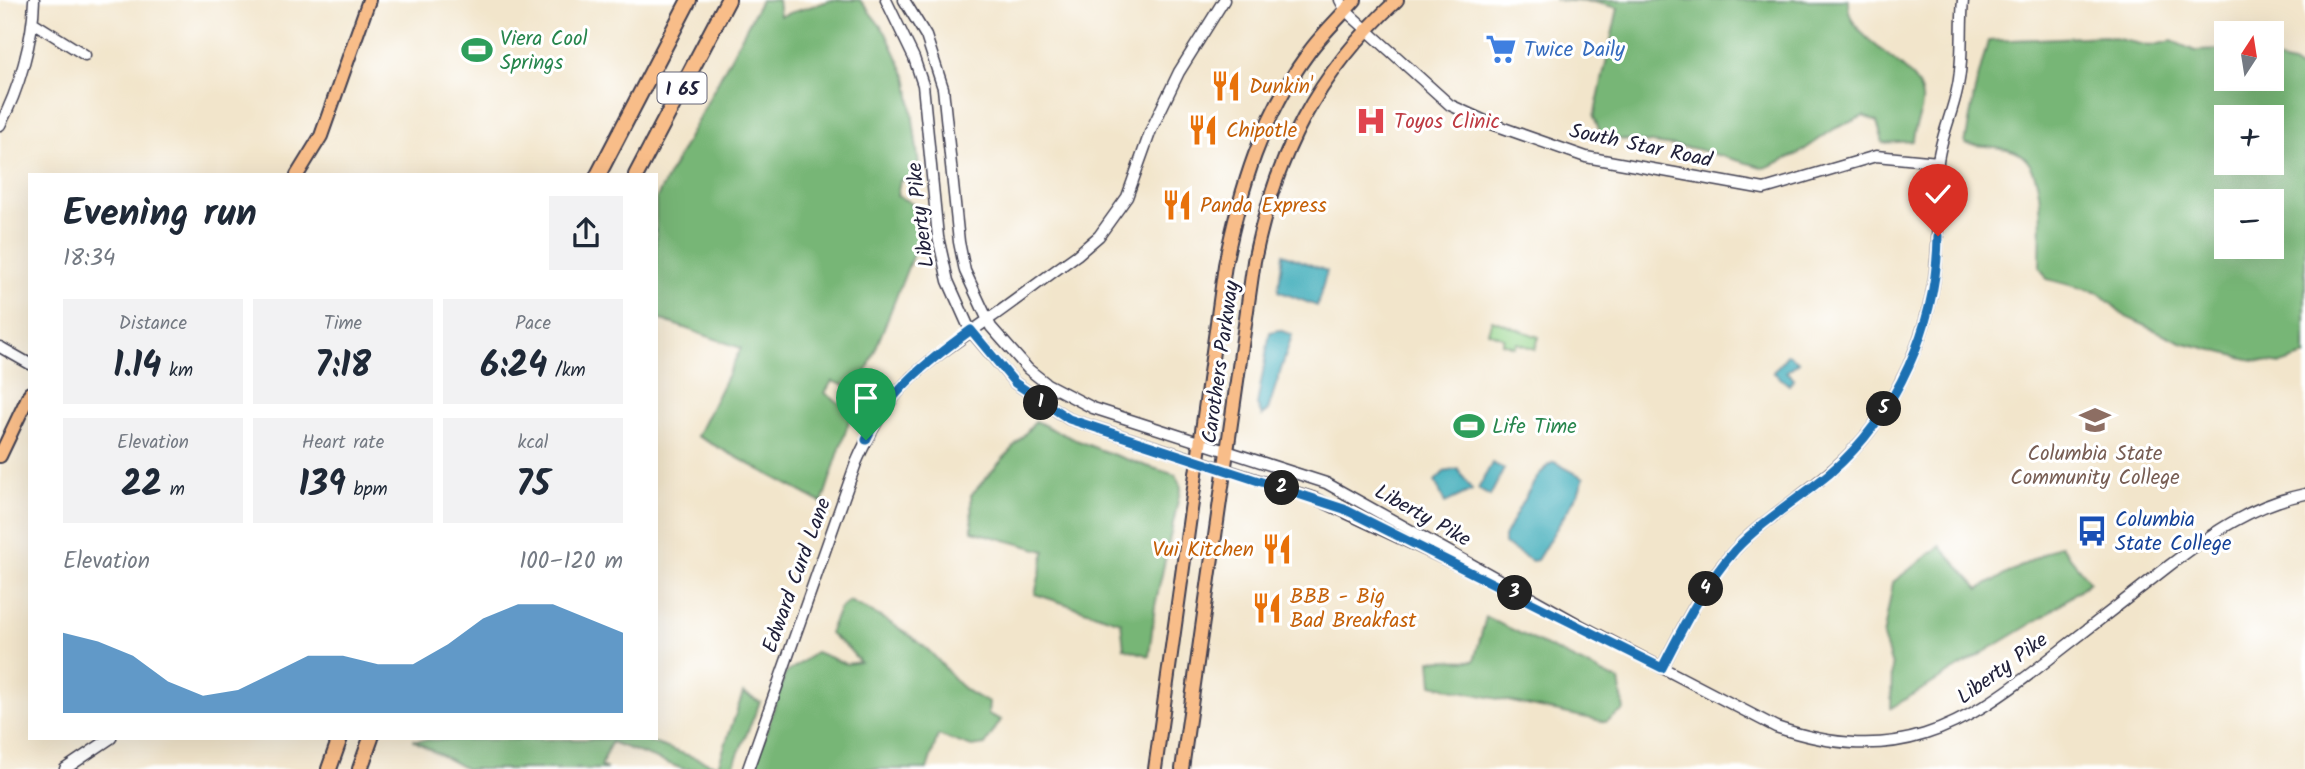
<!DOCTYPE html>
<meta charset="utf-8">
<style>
:root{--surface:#fff;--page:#f2f2f3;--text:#1f2937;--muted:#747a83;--accent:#1f6fb2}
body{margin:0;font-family:Kalam,sans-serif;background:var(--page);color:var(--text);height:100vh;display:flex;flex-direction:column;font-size:26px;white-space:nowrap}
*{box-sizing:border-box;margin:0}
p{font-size:23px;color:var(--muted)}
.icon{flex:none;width:38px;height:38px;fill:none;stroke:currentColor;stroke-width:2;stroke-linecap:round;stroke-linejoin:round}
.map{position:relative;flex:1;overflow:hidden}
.details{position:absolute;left:28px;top:173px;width:630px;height:567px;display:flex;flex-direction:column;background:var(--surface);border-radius:0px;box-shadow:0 7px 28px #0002}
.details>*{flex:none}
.needle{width:46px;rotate:12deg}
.controls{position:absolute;left:2214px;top:21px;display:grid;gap:14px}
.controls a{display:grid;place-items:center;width:70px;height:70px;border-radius:0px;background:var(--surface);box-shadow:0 7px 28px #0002;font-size:35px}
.pin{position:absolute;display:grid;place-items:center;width:60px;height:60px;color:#fff;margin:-72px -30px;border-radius:50% 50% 50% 0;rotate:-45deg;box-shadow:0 0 7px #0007}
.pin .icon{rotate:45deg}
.km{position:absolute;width:35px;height:35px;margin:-18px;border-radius:50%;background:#222;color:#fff;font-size:19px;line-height:35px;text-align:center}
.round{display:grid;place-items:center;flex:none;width:74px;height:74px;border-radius:0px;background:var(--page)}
.head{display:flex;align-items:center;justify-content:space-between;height:119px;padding:0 35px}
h1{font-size:38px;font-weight:800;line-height:52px}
.figures{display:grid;grid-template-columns:repeat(3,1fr);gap:10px;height:119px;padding:7px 35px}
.figures div{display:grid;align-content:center;border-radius:0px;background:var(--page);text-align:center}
.figures b{font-size:35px;font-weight:800}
.figures small{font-size:19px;font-weight:400}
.figures p{font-size:19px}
.chart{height:196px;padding:14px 35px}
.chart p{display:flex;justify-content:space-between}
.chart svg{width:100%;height:126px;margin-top:7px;fill:var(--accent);opacity:.7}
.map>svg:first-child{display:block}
.green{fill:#94d48a;stroke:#5b7b62;stroke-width:2}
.forest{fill:#77b676;stroke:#4c6c58;stroke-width:2;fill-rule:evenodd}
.water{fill:#3dacb9;stroke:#30677a;stroke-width:2}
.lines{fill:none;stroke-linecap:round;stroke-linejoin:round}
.minor-casing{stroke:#413f51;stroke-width:13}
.major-casing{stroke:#413f51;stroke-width:16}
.highway-casing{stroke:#413f51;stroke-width:18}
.minor{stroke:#fff;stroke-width:10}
.major{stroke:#f8bd89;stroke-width:12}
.highway{stroke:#f8bd89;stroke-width:14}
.route-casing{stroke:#fff;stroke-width:14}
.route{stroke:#1f6fb2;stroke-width:9}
.labels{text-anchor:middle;stroke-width:6;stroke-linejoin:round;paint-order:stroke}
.shield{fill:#fff;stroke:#646476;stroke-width:2}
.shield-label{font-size:19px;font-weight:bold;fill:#22223b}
.leisure-label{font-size:21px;fill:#27864d;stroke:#fff;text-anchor:start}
.shop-label{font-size:21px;fill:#366cbe;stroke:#fff;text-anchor:start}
.food-label{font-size:21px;fill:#c56008;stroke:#fff;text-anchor:start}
.health-label{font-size:21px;fill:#be3a42;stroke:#fff;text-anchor:start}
.street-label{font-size:21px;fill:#22223b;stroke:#fff}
.education-label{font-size:21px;fill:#785e54;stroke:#fff}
.transit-label{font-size:21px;fill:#164399;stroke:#fff;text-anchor:start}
</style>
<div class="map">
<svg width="2305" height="769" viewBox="0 0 2305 769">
<rect width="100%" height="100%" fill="#fff"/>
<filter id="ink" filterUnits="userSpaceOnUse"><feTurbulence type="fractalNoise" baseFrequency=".0143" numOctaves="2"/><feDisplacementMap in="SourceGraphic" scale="14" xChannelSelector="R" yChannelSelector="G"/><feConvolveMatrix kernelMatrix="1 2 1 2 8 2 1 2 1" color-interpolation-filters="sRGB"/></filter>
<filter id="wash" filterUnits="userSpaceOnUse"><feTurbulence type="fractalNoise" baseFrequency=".00686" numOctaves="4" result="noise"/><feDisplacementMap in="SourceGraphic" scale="28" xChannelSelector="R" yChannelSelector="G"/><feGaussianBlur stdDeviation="1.57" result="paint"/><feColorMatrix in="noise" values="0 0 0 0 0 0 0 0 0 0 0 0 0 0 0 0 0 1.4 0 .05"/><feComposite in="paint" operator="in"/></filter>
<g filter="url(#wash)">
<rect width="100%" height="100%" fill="#f2e5cb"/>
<path class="green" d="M1492,320L1539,337L1535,349L1517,343L1515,347L1502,343L1504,338L1488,332Z"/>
<path class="forest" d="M761,0H778L780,16L832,0H860L886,33L908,80L921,181L900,180L897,196L912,203L923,229L859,391L832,381L825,393L852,412L822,503L697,436L741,348L656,318V199Z
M1554,0H1848C1845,43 1918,60 1922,98C1924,114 1913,125 1913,141L1883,143L1877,122L1864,116L1834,129L1798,154L1765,168L1692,148L1602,137L1594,117L1618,8L1594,2Z
M2105,36L2149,46L2172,41L2195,51L2226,50V79H2272V59L2292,64L2305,73V356L2281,364L2248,359L2181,342L2126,317L2099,293L2047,279L2040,268C2039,236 2050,165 2014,151C2000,146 1980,146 1965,144L1975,90L1988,41ZM2226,117H2272V163H2226ZM2226,201H2272V247H2226Z
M1036,421C1081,445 1128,461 1176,475L1181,487L1155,606L1149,656L1124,648L1121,622L1035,594L1045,551L972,531L971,495Z
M2060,545L2090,582L2046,615L1891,708L1892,666L1883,637L1893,582L1940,546L1979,589Z
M849,601C878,615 904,629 928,650C953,673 954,689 989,702L988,714L1001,720L985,745L972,747L938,735L927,769H754L785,674L816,652L846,664L860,662L849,649L829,633L839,609Z
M1486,617L1619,681L1624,710L1606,722L1432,685L1430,660L1474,661Z
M743,693L760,702L732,769H683L611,742L601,766L607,769H466L413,740L642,739L718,766Z"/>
<path class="water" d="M1283,254L1327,271L1317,306L1278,291Z
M1280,330L1292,335L1268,410L1262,416L1257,405L1270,332Z
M1788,354L1799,362L1786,372L1794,378L1789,385L1773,372Z
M1554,462L1584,478L1578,493L1537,560L1532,561L1504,544V537C1515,517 1535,471 1554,462Z
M1492,463L1504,469L1490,496L1478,489Z
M1458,469L1472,490L1445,503L1435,481L1444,472Z"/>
</g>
<g filter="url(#ink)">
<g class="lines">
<g class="minor-casing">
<path id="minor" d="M886,0L914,58L923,85L938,237L948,281L970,330L1015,383L1069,419L1314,498L1485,578
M904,0L926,36L943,88L959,242L965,271L991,327L1028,369L1047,384L1093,408L1326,483L1580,625L1776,727C1896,767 1960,730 2053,656C2092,626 2131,595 2170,565C2212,533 2252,505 2305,494
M1340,0L1346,11L1450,105L1492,124L1586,157L1764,189L1876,156L1938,162
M34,23L85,55
M0,125C19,90 33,40 34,0
M0,347L30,364
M1662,668C1687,618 1713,565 1757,529C1797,496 1840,471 1872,428C1909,378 1934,314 1937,252C1939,222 1934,191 1938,161C1941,137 1952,114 1957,90C1964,61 1960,30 1963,0
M65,769L111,738
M748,769L856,463C891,383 921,367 989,319C1019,298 1047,276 1077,255L1099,236L1127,197L1151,130L1179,72L1224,0"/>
</g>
<g class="major-casing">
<path id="major" d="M297,175L321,136L369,0
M0,456L30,393
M1155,769L1225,265C1240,190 1262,116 1309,52C1322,34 1340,17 1355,0
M1182,769L1254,261C1276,154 1316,75 1397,0"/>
</g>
<g class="highway-casing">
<path id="highway" d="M598,175L689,0
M636,175L728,0
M329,769L340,738
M360,769L371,738"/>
</g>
<use href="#minor" class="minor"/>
<use href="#major" class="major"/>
<use href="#highway" class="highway"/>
</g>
</g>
<g class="lines" filter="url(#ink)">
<g class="route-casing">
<path id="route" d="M866,440C889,391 928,361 971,330L1015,383L1069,419L1344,509L1662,668C1683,627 1704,585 1735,550C1763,520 1799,499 1830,473C1897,415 1937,324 1938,236"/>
</g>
<use href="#route" class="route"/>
</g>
<defs>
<g id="supermarket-bare" transform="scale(2.415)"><path d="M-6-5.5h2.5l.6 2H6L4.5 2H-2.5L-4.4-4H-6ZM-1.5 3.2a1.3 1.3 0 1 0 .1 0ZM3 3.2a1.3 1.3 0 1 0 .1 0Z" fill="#3f7fe0" stroke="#fff" stroke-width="2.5" paint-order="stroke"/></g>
<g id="stadium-bare" transform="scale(2.415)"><path d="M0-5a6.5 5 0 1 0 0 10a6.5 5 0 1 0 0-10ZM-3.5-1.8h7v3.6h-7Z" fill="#2e9e5b" stroke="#fff" stroke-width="2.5" paint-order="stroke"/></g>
<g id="restaurant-bare" transform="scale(2.415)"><path d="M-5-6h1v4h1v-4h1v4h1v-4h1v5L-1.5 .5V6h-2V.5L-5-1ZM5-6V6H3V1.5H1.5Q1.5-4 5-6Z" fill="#e8710a" stroke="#fff" stroke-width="2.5" paint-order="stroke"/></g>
<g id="hospital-bare" transform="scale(2.415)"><path d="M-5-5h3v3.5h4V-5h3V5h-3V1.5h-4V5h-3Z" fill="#e0444e" stroke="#fff" stroke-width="2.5" paint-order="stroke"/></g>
<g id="university-bare" transform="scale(2.415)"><path d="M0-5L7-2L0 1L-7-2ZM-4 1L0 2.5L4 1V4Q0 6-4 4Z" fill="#8d6e63" stroke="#fff" stroke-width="2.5" paint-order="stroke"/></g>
<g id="bus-bare" transform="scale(2.415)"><path d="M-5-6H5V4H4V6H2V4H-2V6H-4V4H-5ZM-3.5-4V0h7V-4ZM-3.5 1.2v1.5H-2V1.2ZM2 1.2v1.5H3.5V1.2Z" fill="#1a4fb4" stroke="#fff" stroke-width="2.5" paint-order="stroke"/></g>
</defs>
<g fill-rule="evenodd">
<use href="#supermarket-bare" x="1501" y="49"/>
<use href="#stadium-bare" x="477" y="50"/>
<use href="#restaurant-bare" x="1226" y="86"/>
<use href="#hospital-bare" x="1371" y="121"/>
<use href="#restaurant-bare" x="1203" y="130"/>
<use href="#restaurant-bare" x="1177" y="205"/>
<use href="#university-bare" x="2095" y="420"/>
<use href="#stadium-bare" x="1469" y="426"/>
<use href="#bus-bare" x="2092" y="531"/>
<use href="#restaurant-bare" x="1277" y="549"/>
<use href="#restaurant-bare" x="1267" y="608"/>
</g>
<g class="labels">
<rect class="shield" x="657.5" y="72.5" width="49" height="31" rx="5"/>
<g class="shield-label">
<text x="682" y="95">I 65</text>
</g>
<g class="leisure-label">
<text x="500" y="45">Viera Cool<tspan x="500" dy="24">Springs</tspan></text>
<text x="1492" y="433">Life Time</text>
</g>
<g class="shop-label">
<text x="1524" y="56">Twice Daily</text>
</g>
<g class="food-label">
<text x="1249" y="93">Dunkin'</text>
<text x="1226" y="137">Chipotle</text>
<text x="1200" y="212">Panda Express</text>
<text x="1254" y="556" text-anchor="end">Vui Kitchen</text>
<text x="1290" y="603">BBB - Big<tspan x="1290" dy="24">Bad Breakfast</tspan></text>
</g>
<g class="health-label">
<text x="1394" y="128">Toyos Clinic</text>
</g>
<g class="street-label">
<text transform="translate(1641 145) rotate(12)" y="7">South Star Road</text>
<text transform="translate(920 215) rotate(-97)" y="7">Liberty Pike</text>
<text transform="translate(1220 362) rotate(-82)" y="7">Carothers Parkway</text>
<text transform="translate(1423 515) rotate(29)" y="7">Liberty Pike</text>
<text transform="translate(796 575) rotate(-70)" y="7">Edward Curd Lane</text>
<text transform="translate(2002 668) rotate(-36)" y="7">Liberty Pike</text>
</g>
<g class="education-label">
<text x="2095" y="460">Columbia State<tspan x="2095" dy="24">Community College</tspan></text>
</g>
<g class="transit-label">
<text x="2115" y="526">Columbia<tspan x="2115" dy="24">State College</tspan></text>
</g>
</g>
</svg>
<div class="controls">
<a><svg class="needle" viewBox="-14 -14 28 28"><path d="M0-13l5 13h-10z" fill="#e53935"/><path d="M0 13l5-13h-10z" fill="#747a83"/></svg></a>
<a>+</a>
<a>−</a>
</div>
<div class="pin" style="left:866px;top:440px;background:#1e9e55"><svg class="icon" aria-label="arrive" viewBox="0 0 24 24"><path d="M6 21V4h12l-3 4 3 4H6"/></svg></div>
<div class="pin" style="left:1938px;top:236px;background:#d93025"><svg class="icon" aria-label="check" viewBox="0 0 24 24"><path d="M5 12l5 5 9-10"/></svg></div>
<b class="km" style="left:1041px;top:403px">1</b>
<b class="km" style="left:1282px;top:488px">2</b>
<b class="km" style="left:1515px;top:593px">3</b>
<b class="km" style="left:1706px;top:589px">4</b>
<b class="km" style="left:1884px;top:409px">5</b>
<section class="details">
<div class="head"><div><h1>Evening run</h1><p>18:34</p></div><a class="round"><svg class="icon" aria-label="share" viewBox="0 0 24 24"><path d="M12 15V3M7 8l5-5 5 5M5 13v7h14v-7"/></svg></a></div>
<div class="figures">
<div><p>Distance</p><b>1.14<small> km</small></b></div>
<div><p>Time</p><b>7:18</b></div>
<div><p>Pace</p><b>6:24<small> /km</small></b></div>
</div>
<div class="figures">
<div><p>Elevation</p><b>22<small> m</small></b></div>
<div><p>Heart rate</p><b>139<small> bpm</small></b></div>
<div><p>kcal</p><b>75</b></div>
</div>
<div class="chart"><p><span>Elevation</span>100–120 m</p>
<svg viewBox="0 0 160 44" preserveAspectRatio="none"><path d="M0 44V16L10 19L20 24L30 33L40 38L50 36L60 30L70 24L80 24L90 27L100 27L110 20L120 11L130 6L140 6L150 11L160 16V44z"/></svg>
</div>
</section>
</div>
